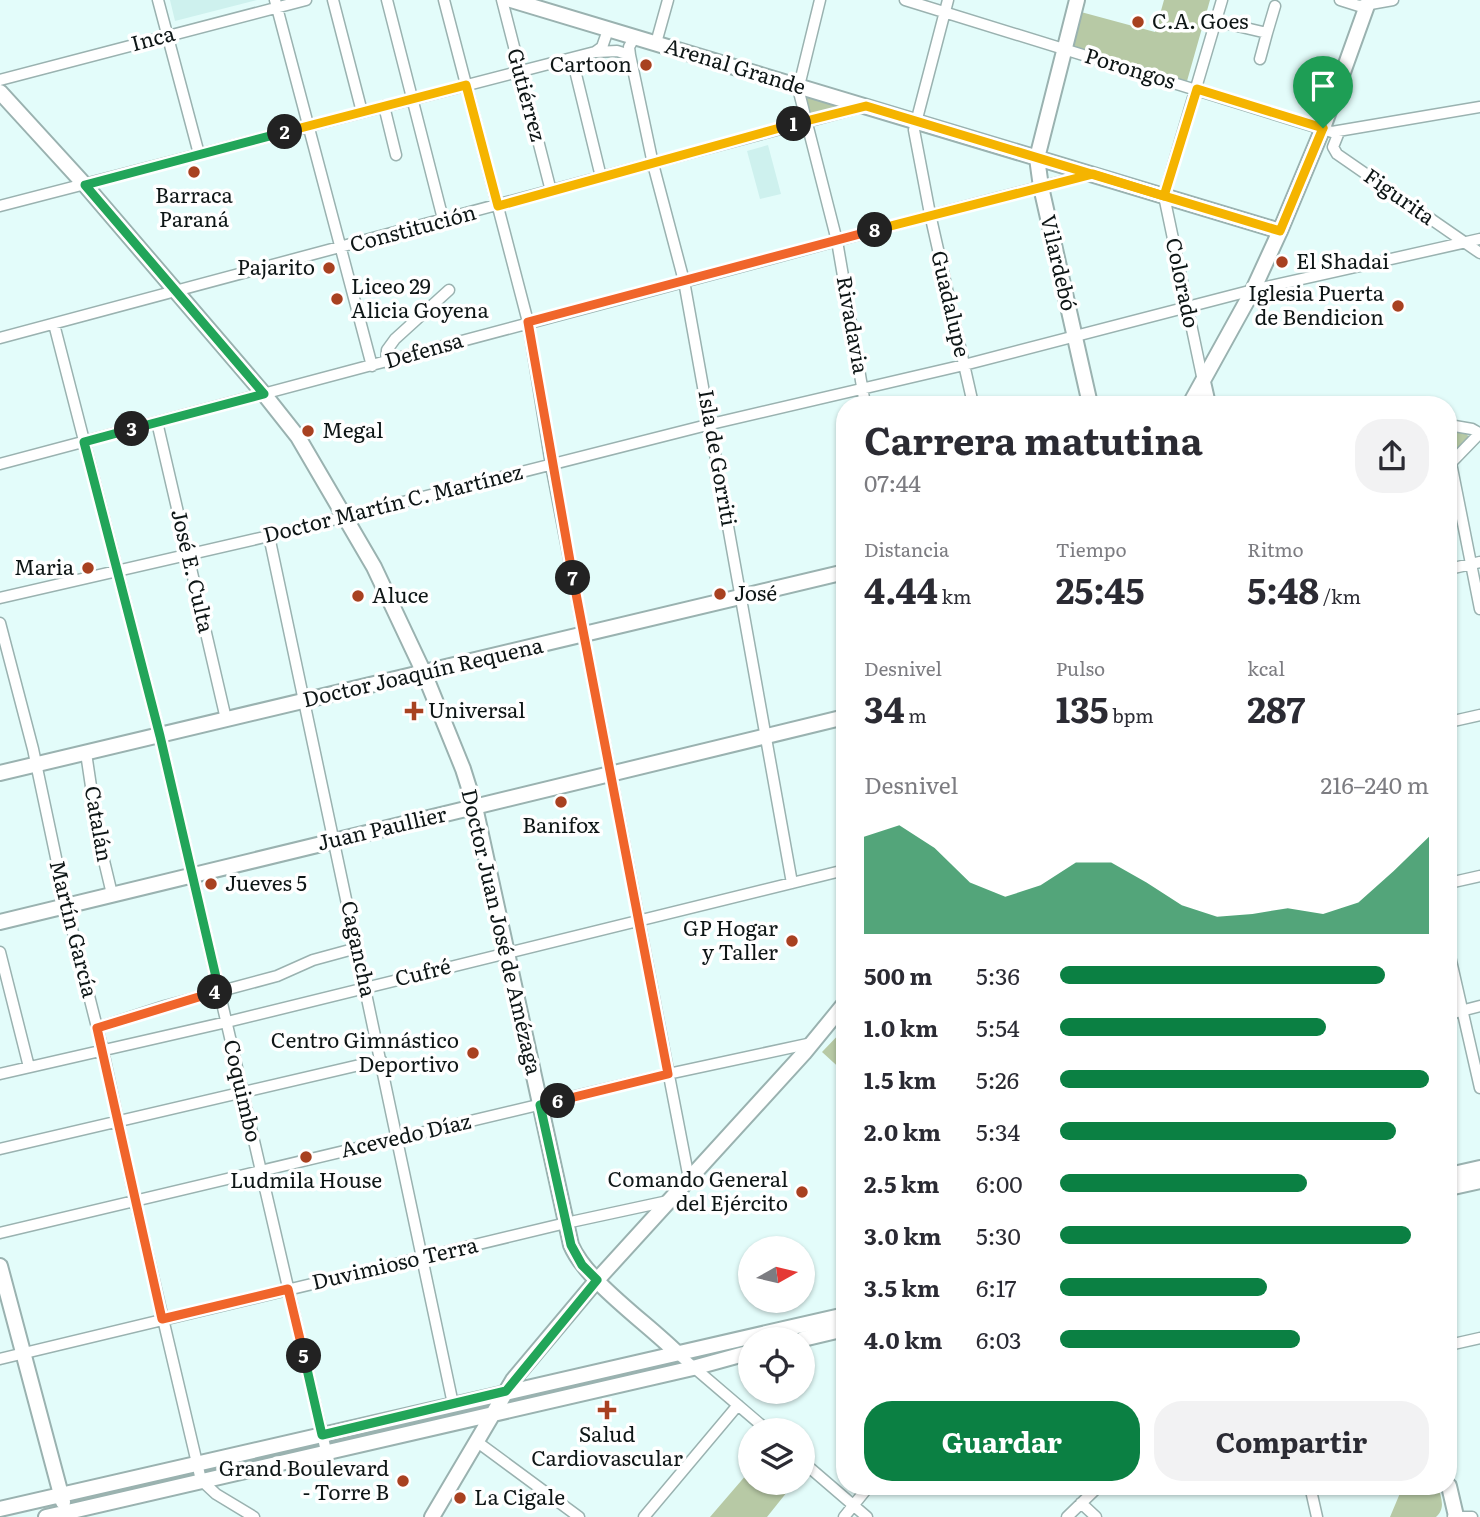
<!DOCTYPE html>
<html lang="es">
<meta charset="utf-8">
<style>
:root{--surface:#fff;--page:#f2f2f3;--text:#2b2b33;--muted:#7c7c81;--accent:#0b8043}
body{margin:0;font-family:Literata,serif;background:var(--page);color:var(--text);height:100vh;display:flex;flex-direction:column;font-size:26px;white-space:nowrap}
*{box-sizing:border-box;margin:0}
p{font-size:23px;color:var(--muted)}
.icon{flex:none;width:38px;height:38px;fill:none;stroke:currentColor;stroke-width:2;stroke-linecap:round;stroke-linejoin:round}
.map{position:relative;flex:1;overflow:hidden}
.details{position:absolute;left:836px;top:396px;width:621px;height:1099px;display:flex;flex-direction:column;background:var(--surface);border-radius:28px;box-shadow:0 2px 5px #0004}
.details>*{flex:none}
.needle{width:46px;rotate:82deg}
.fabs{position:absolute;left:738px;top:1236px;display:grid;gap:14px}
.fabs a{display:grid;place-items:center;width:77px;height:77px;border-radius:50%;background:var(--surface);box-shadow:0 2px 5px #0004;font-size:35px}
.pin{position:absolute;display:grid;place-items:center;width:60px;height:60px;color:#fff;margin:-72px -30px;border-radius:50% 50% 50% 0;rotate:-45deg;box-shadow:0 0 7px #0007}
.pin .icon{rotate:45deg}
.km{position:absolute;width:35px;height:35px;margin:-18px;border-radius:50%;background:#222;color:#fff;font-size:19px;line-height:35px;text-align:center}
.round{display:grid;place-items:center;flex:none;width:74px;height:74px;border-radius:28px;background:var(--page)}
.head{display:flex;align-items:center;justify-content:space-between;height:119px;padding:0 28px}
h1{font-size:38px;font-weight:700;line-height:52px}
.figures{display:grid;grid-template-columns:repeat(3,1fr);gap:10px;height:119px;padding:7px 28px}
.figures div{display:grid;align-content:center}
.figures b{font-size:35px;font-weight:700}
.figures small{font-size:19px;font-weight:400}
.figures p{font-size:19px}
.chart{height:196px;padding:14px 28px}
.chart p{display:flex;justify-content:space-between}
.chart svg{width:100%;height:126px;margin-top:7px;fill:var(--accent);opacity:.7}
.button{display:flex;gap:14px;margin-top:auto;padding:14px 28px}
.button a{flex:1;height:80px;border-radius:28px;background:var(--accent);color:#fff;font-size:28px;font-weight:700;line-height:80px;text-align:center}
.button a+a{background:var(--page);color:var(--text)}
ul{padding:0 28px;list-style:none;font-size:23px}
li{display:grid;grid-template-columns:112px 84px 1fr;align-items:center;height:52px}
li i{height:18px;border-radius:9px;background:var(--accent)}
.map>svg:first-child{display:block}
.built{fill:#cef1ee}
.grass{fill:url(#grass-tufts)}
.park{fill:#b7c9a5}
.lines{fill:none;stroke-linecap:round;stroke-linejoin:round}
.street-casing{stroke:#9ab2b0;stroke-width:13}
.secondary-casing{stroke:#9ab2b0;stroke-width:18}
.street{stroke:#fff;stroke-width:10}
.secondary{stroke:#fff;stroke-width:14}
.split-1-casing{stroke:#fff;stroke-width:14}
.split-2-casing{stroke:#fff;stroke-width:14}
.split-3-casing{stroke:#fff;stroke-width:14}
.split-4-casing{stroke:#fff;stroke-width:14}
.split-5-casing{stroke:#fff;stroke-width:14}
.split-6-casing{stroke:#fff;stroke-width:14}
.split-7-casing{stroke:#fff;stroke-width:14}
.split-8-casing{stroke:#fff;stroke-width:14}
.split-9-casing{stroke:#fff;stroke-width:14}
.split-1{stroke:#f5b400;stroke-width:9}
.split-2{stroke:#f5b400;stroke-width:9}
.split-3{stroke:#22a559;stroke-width:9}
.split-4{stroke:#22a559;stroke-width:9}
.split-5{stroke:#f0652b;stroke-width:9}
.split-6{stroke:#22a559;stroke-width:9}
.split-7{stroke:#f0652b;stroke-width:9}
.split-8{stroke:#f0652b;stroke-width:9}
.split-9{stroke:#f5b400;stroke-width:9}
.poi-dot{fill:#a84120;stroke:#fff;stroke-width:2.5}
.labels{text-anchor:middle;stroke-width:7;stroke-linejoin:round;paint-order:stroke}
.poi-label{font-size:21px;fill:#0e1616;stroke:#fff;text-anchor:start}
.street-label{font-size:21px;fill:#0e1616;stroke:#fff}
</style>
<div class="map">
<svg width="1480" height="1517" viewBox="0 0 1480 1517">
<defs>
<pattern id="grass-tufts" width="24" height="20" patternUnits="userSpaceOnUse" patternTransform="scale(1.75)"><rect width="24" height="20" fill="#b7c9a5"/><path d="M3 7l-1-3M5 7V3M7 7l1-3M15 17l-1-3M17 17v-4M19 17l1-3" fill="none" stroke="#9cac8d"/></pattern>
</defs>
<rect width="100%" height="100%" fill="#e3fcfa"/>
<path class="built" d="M170,0H257L175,21Z
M768,145L781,194L760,199L747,151Z"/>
<path class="grass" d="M319,1443L317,1448L206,1473L203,1469Z
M193,1470L194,1476L70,1505L69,1500Z"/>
<path class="park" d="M1164,0H1210L1187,81L1072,48L1081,12L1155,32Z
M807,96L839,105V110L812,115L809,113L805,98Z
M1449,429L1466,432L1469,438L1449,459Z
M845,1028V1073L822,1052Z
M747,1474L751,1478V1482H795L767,1517H710Z
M1403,1486H1438C1441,1498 1446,1508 1436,1517H1390Z"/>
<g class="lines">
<g class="street-casing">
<path id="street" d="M158,0L199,154
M275,0L372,366
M333,0L362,112
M387,0L443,219
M444,0L528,322L551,465L689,1179
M502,0L551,191
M820,0L799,86L800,96L837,241L865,404
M905,0L1332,132L1480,107
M948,0L914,130L930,214L973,404
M1340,0L1359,6L1393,0
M1216,21L1267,33L1275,6
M634,38L629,47L630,55L653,164L684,281L792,883
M656,43L668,0
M596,52L617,51L630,55
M572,58L601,177
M1260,59L1267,33
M0,80L306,0
M384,106L396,155
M1339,132L1333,147L1337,154L1480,253
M0,206L595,52L602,47L608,30
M54,324L160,736L326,1451
M0,338L862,107
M386,362L387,350L395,339L449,290
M1203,381L1164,196L1222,0
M157,422L226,719
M1449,425L1472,429L1479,433
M1451,463L1480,609
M0,464C256,397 510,327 766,260C873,231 980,201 1089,175
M1449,465L1480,433
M269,536L453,1404
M1449,569L1480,562
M0,598L269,536L711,424L964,365L1253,290L1480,239
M0,623L33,749L66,905L103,1051L135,1200L201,1480L216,1494L254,1517
M1449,722L1480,715
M86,753L99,840L112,894
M1449,883L1480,876
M0,952L29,1067
M1449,952L1480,1088
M1449,1014L1480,1006
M97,1028L165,1006L277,976L313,960L357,948
M0,1074L227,1022L845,870
M0,1149L381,1060
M0,1233L668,1074L812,1043
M1449,1345L1480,1338
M677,1353L767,1430
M0,1359L566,1223L668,1201
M476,1441L579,1517
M803,1462L867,1517
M1310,1486L1317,1517
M1081,1503L1096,1517
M644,1517L738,1405
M844,1517L869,1486
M1067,1517L1099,1486
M1453,1517H1472"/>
</g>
<g class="secondary-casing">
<path id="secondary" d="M511,0L1280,231
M1077,0L1037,158L1041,187L1090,404
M0,92L85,185L264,394L298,437L374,567L424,673L463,769L475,807L571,1245C586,1281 647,1323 677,1353
M1203,382L1208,404
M1190,404L1253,290L1280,231L1323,128L1369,0
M0,773L845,572
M0,922L845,717
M1449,1175L1480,1168
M1449,1188L1480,1181
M0,1266L63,1502
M803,1339L845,1329
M1449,1486L1456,1516
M0,1509L845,1315
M46,1517L693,1368L751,1352
M432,1517L513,1380L597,1280L804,1053L845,1003"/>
</g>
<use href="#street" class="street"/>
<use href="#secondary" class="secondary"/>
</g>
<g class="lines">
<g class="split-1-casing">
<path id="split-1" d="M794,124L866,106L1280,231L1323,128"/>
</g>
<g class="split-2-casing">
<path id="split-2" d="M285,132L466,85L498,206L794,124"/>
</g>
<g class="split-3-casing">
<path id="split-3" d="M132,429L264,394L85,185L285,132"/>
</g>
<g class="split-4-casing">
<path id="split-4" d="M132,429L84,442L160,736L219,990L215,992"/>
</g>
<g class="split-5-casing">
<path id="split-5" d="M215,992L97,1028L162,1319L288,1289L304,1356"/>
</g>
<g class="split-6-casing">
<path id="split-6" d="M304,1356L322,1435L506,1391L597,1280L582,1265L571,1245L540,1105L558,1101"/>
</g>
<g class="split-7-casing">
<path id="split-7" d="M558,1101L668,1074L573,578"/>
</g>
<g class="split-8-casing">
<path id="split-8" d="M573,578L528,322L875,230"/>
</g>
<g class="split-9-casing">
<path id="split-9" d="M875,230L1093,174L1164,196L1197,89L1323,128"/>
</g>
<use href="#split-1" class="split-1"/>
<use href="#split-2" class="split-2"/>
<use href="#split-3" class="split-3"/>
<use href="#split-4" class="split-4"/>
<use href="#split-5" class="split-5"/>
<use href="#split-6" class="split-6"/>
<use href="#split-7" class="split-7"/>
<use href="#split-8" class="split-8"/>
<use href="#split-9" class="split-9"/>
</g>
<g class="poi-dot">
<circle cx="1138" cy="22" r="7"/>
<circle cx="646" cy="65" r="7"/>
<circle cx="194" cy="172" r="7"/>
<circle cx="1282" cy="262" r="7"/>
<circle cx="329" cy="268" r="7"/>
<circle cx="337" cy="299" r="7"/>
<circle cx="1398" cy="306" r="7"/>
<circle cx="308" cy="431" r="7"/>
<circle cx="88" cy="568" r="7"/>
<circle cx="720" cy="594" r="7"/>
<circle cx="358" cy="596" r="7"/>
<path d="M410.5 700.5h7v7h7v7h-7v7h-7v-7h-7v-7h7z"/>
<circle cx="561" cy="802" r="7"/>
<circle cx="211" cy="884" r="7"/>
<circle cx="792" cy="941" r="7"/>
<circle cx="473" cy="1053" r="7"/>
<circle cx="306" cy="1157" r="7"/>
<circle cx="802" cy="1192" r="7"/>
<path d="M603.5 1399.5h7v7h7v7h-7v7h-7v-7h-7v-7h7z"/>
<circle cx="403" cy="1481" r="7"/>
<circle cx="460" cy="1498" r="7"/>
</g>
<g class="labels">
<g class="poi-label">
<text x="1152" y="29">C.A. Goes</text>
<text x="632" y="72" text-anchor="end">Cartoon</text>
<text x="194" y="203" text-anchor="middle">Barraca<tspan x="194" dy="24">Paraná</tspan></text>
<text x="1296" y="269">El Shadai</text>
<text x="315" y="275" text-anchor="end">Pajarito</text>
<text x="351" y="294">Liceo 29<tspan x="351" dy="24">Alicia Goyena</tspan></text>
<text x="1384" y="301" text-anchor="end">Iglesia Puerta<tspan x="1384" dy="24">de Bendicion</tspan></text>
<text x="322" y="438">Megal</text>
<text x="74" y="575" text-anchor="end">Maria</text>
<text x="734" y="601">José</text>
<text x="372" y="603">Aluce</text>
<text x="428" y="718">Universal</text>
<text x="561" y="833" text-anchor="middle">Banifox</text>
<text x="225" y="891">Jueves 5</text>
<text x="778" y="936" text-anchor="end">GP Hogar<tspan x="778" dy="24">y Taller</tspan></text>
<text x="459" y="1048" text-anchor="end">Centro Gimnástico<tspan x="459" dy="24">Deportivo</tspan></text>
<text x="788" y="1187" text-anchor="end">Comando General<tspan x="788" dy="24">del Ejército</tspan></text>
<text x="306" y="1188" text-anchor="middle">Ludmila House</text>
<text x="607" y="1442" text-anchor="middle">Salud<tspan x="607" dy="24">Cardiovascular</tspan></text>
<text x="389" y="1476" text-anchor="end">Grand Boulevard<tspan x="389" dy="24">- Torre B</tspan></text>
<text x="474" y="1505">La Cigale</text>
</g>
<g class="street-label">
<text transform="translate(153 39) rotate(-15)" y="7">Inca</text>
<text transform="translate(735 67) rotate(17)" y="7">Arenal Grande</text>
<text transform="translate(1130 69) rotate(17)" y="7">Porongos</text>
<text transform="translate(526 95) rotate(75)" y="7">Gutiérrez</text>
<text transform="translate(1399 197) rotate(35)" y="7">Figurita</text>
<text transform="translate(413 229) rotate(-15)" y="7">Constitución</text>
<text transform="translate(1058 263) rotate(77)" y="7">Vilardebó</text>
<text transform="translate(1182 283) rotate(78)" y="7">Colorado</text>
<text transform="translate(950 304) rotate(77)" y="7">Guadalupe</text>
<text transform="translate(852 325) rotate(80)" y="7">Rivadavia</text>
<text transform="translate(424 351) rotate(-16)" y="7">Defensa</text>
<text transform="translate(717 458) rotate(80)" y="7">Isla de Gorriti</text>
<text transform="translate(393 504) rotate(-14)" y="7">Doctor Martín C. Martínez</text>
<text transform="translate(192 571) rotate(77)" y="7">José E. Culta</text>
<text transform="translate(423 673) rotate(-13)" y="7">Doctor Joaquín Requena</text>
<text transform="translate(98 824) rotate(80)" y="7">Catalán</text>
<text transform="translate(382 829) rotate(-13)" y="7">Juan Paullier</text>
<text transform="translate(73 929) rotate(76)" y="7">Martín García</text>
<text transform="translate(501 932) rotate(77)" y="7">Doctor Juan José de Amézaga</text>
<text transform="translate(358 949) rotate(78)" y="7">Cagancha</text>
<text transform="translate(423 973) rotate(-14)" y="7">Cufré</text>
<text transform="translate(242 1091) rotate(77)" y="7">Coquimbo</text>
<text transform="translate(406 1136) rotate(-13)" y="7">Acevedo Díaz</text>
<text transform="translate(395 1264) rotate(-13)" y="7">Duvimioso Terra</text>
</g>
</g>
</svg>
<div class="fabs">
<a><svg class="needle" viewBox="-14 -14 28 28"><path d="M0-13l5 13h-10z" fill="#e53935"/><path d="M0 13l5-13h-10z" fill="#7c7c81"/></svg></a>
<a><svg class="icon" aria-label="locate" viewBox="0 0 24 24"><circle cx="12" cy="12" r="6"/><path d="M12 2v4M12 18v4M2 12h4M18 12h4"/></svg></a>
<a><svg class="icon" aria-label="layers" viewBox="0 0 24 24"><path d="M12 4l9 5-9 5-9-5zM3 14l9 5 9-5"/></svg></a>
</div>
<div class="pin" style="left:1323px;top:128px;background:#1e9e55"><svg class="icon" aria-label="arrive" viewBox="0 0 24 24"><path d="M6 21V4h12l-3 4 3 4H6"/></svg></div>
<b class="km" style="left:794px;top:124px">1</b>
<b class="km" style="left:285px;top:132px">2</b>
<b class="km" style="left:132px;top:429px">3</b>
<b class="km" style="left:215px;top:992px">4</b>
<b class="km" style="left:304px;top:1356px">5</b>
<b class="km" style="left:558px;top:1101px">6</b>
<b class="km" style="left:573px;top:578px">7</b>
<b class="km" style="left:875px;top:230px">8</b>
<section class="details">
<div class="head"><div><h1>Carrera matutina</h1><p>07:44</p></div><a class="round"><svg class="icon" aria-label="share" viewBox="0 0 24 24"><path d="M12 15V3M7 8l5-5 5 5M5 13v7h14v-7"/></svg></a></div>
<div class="figures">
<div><p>Distancia</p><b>4.44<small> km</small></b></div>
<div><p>Tiempo</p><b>25:45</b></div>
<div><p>Ritmo</p><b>5:48<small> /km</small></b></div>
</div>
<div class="figures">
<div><p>Desnivel</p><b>34<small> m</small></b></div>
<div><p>Pulso</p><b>135<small> bpm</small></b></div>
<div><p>kcal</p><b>287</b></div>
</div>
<div class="chart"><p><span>Desnivel</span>216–240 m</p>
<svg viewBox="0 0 160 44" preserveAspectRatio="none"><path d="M0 44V10L10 6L20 14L30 26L40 31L50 27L60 19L70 19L80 26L90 34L100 38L110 37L120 35L130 37L140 33L150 22L160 10V44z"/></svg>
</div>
<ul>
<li><b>500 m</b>5:36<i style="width:88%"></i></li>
<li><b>1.0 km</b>5:54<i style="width:72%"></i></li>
<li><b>1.5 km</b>5:26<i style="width:100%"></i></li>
<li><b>2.0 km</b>5:34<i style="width:91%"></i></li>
<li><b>2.5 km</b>6:00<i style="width:67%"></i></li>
<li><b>3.0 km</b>5:30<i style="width:95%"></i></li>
<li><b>3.5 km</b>6:17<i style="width:56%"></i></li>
<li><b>4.0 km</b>6:03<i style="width:65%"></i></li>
</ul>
<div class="button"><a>Guardar</a><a>Compartir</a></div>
</section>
</div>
